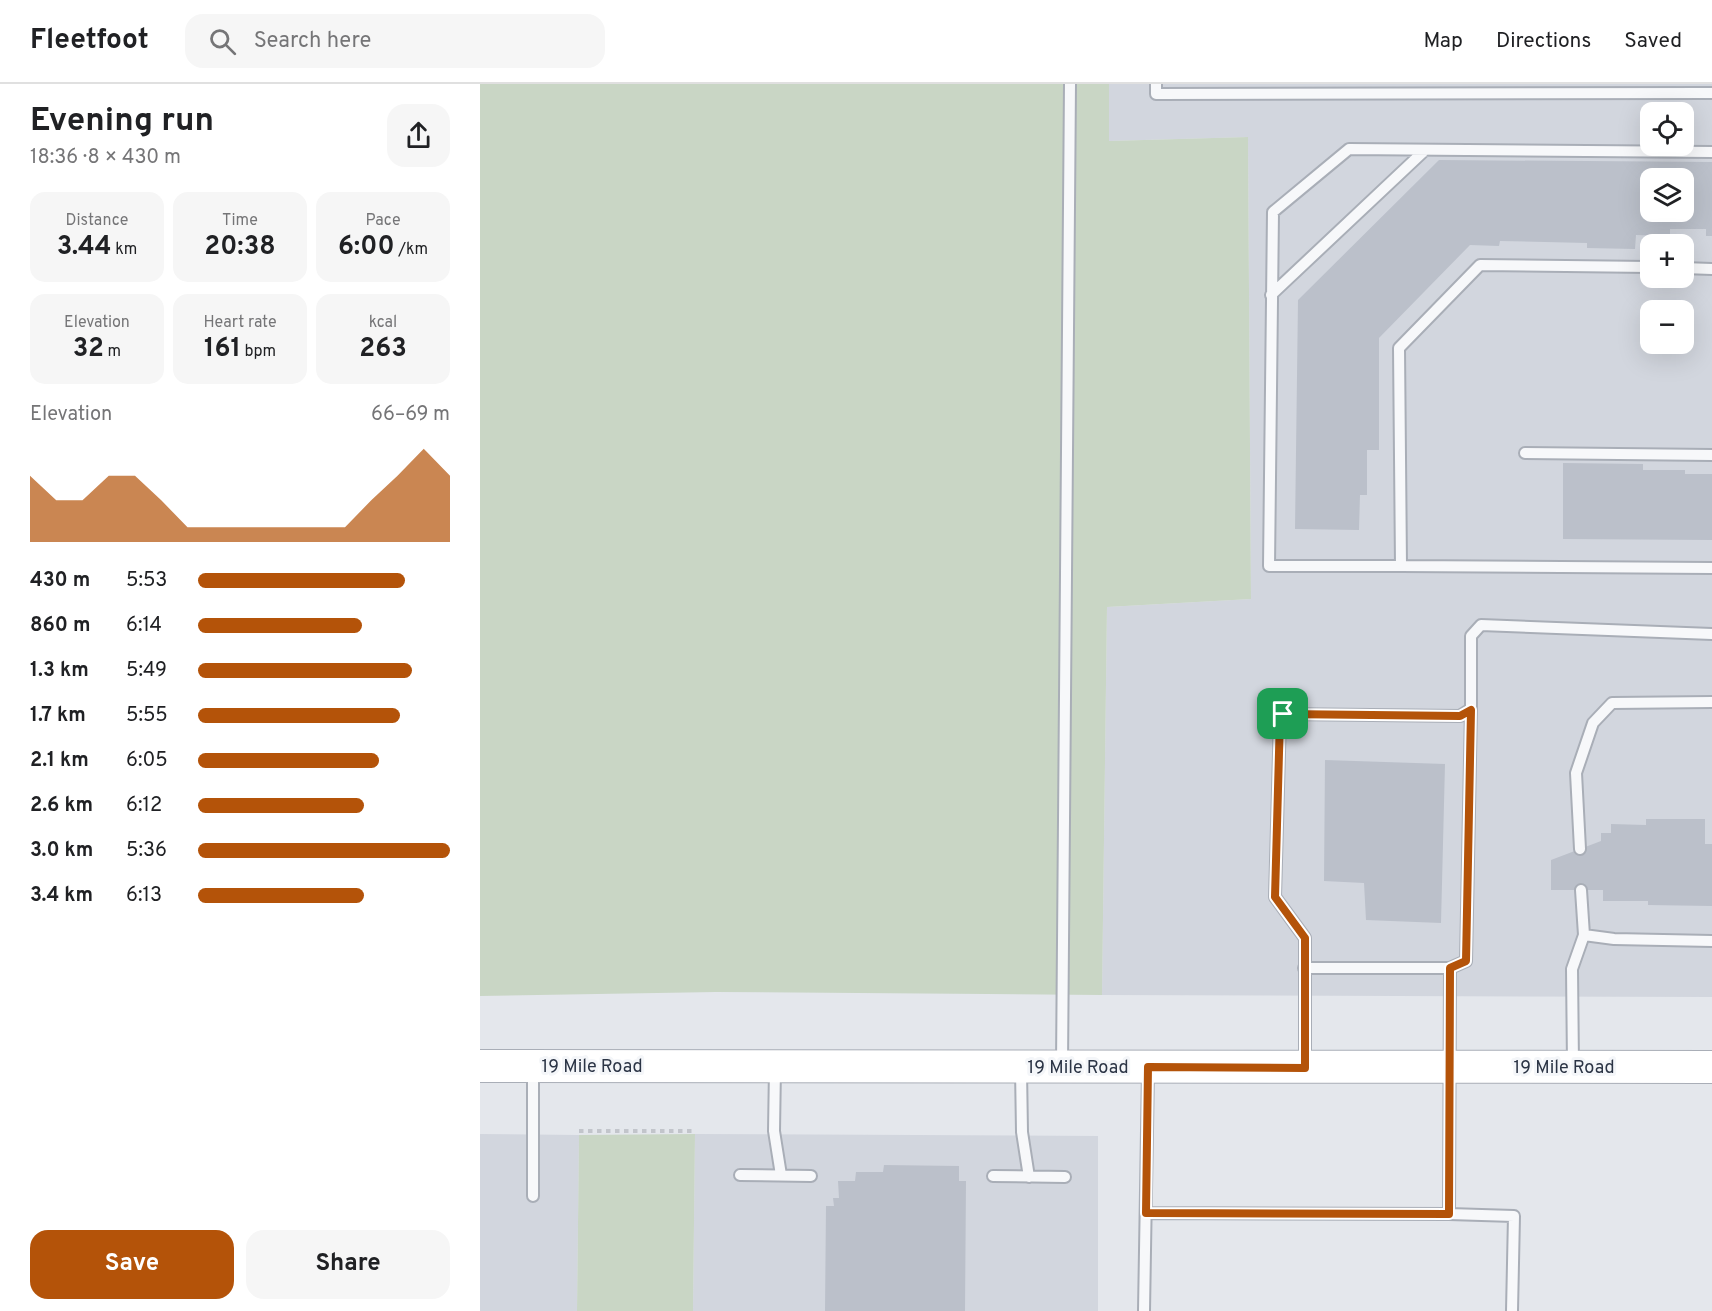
<!DOCTYPE html>
<meta charset="utf-8">
<style>
:root{--surface:#fff;--page:#f6f6f6;--text:#202124;--muted:#757577;--line:#e0e0e0;--accent:#b45309}
body{margin:0;font-family:Overpass,sans-serif;background:var(--page);color:var(--text);height:100vh;display:flex;flex-direction:column;font-size:22px;white-space:nowrap}
*{box-sizing:border-box;margin:0}
p{font-size:20px;color:var(--muted)}
.icon{flex:none;width:33px;height:33px;fill:none;stroke:currentColor;stroke-width:2;stroke-linecap:round;stroke-linejoin:round}
.map{position:relative;flex:1;overflow:hidden}
.sheet{display:flex;flex-direction:column;background:var(--surface);width:480px}
.sheet>*{flex:none}
.controls{position:absolute;left:1160px;top:18px;display:grid;gap:12px}
.controls a{display:grid;place-items:center;width:54px;height:54px;border-radius:12px;background:var(--surface);box-shadow:0 6px 24px #0002;font-size:30px}
.pin{position:absolute;display:grid;place-items:center;width:51px;height:51px;color:#fff;margin:-26px;border-radius:12px;box-shadow:0 3px 9px #0006}
.round{display:grid;place-items:center;flex:none;width:63px;height:63px;border-radius:18px;background:var(--page)}
.headline{display:flex;align-items:center;justify-content:space-between;height:102px;padding:0 30px}
h1{font-size:33px;font-weight:700;line-height:45px}
.stats{display:grid;grid-template-columns:repeat(3,1fr);gap:9px;height:102px;padding:6px 30px}
.stats div{display:grid;align-content:center;border-radius:15px;background:var(--page);text-align:center}
.stats b{font-size:26px;font-weight:700}
.stats small{font-size:16px;font-weight:400}
.stats p{font-size:16px}
.chart{height:168px;padding:12px 30px}
.chart p{display:flex;justify-content:space-between}
.chart svg{width:100%;height:108px;margin-top:6px;fill:var(--accent);opacity:.7}
.cta{display:flex;gap:12px;margin-top:auto;padding:12px 30px}
.cta a{flex:1;height:69px;border-radius:18px;background:var(--accent);color:#fff;font-size:24px;font-weight:700;line-height:69px;text-align:center}
.cta a+a{background:var(--page);color:var(--text)}
ul{padding:0 30px;list-style:none;font-size:20px}
li{display:grid;grid-template-columns:96px 72px 1fr;align-items:center;height:45px}
li i{height:15px;border-radius:8px;background:var(--accent)}
header{display:flex;align-items:center;gap:36px;box-sizing:border-box;height:84px;padding:0 30px;background:var(--surface);border-bottom:2px solid var(--line)}
header strong{font-size:28px}
nav{display:flex;gap:33px;margin-inline-start:auto;font-size:21px}
.search{width:420px;height:54px;background:var(--page);display:flex;align-items:center;gap:15px;box-sizing:border-box;padding:0 21px;border-radius:18px;color:var(--muted);font-size:22px}
main{display:flex;flex:1;min-height:0}
.map>svg:first-child{display:block}
.built{fill:#d2d6de;fill-rule:evenodd}
.green{fill:#c9d6c5}
.building{fill:#bbc0ca;fill-rule:evenodd}
.lines{fill:none;stroke-linecap:round;stroke-linejoin:round}
.lane-casing{stroke:#a9aeb7;stroke-width:14}
.secondary-casing{stroke:#a9aeb7;stroke-width:34}
.path{stroke:#c2c5cb;stroke-width:4;stroke-dasharray:4.5 4.5;stroke-linecap:butt}
.lane{stroke:#f7f8fa;stroke-width:10}
.secondary{stroke:#fff;stroke-width:32}
.route-casing{stroke:#fff;stroke-width:12}
.route{stroke:#b45309;stroke-width:8}
.labels{text-anchor:middle;stroke-width:6;stroke-linejoin:round;paint-order:stroke}
.street-label{font-size:18px;fill:#2b3445;stroke:#f4f6f9}
</style>
<header>
<strong>Fleetfoot</strong>
<div class="search"><svg class="icon" aria-label="search" viewBox="0 0 24 24"><circle cx="10" cy="10" r="6"/><path d="M15 15l6 6"/></svg>Search here</div>
<nav><a>Map</a><a>Directions</a><a>Saved</a></nav>
</header>
<main>
<section class="sheet">
<div class="headline"><div><h1>Evening run</h1><p>18:36 · 8 × 430 m</p></div><a class="round"><svg class="icon" aria-label="share" viewBox="0 0 24 24"><path d="M12 15V3M7 8l5-5 5 5M5 13v7h14v-7"/></svg></a></div>
<div class="stats">
<div><p>Distance</p><b>3.44<small> km</small></b></div>
<div><p>Time</p><b>20:38</b></div>
<div><p>Pace</p><b>6:00<small> /km</small></b></div>
</div>
<div class="stats">
<div><p>Elevation</p><b>32<small> m</small></b></div>
<div><p>Heart rate</p><b>161<small> bpm</small></b></div>
<div><p>kcal</p><b>263</b></div>
</div>
<div class="chart"><p><span>Elevation</span>66–69 m</p>
<svg viewBox="0 0 160 44" preserveAspectRatio="none"><path d="M0 44V17L10 27L20 27L30 17L40 17L50 27L60 38L70 38L80 38L90 38L100 38L110 38L120 38L130 27L140 17L150 6L160 17V44z"/></svg>
</div>
<ul>
<li><b>430 m</b>5:53<i style="width:82%"></i></li>
<li><b>860 m</b>6:14<i style="width:65%"></i></li>
<li><b>1.3 km</b>5:49<i style="width:85%"></i></li>
<li><b>1.7 km</b>5:55<i style="width:80%"></i></li>
<li><b>2.1 km</b>6:05<i style="width:72%"></i></li>
<li><b>2.6 km</b>6:12<i style="width:66%"></i></li>
<li><b>3.0 km</b>5:36<i style="width:100%"></i></li>
<li><b>3.4 km</b>6:13<i style="width:66%"></i></li>
</ul>
<div class="cta"><a>Save</a><a>Share</a></div>
</section>
<div class="map">
<svg width="1232" height="1227" viewBox="0 0 1232 1227">
<rect width="100%" height="100%" fill="#e4e7ec"/>
<path class="built" d="M629,0H1232V913L622,911L627,523L771,515L768,53L628,57ZM1170,28H1203V62H1170ZM1170,94H1203V128H1170ZM1170,160H1203V194H1170ZM1170,226H1203V260H1170Z
M0,1050L99,1051L97,1227H0Z
M215,1050L618,1052V1227H213Z"/>
<path class="green" d="M0,0H629V57L768,53L771,515L627,523L622,911L236,908L0,912Z
M215,1050L213,1227H97L99,1051Z"/>
<path class="building" d="M959,76L1232,78V152H1226V145H1190V152L1156,151L1155,165L1107,164V159L1020,157L1019,162L990,161L899,254V366H887V411H880L879,446L815,445L818,216ZM1170,94H1203V128H1170Z
M1083,379L1163,380V386H1205V390H1232V456L1083,455Z
M845,676L965,680L961,839L886,836L884,799L844,797Z
M1166,735H1225V760H1232V822L1168,821V817H1123V806H1071V776L1121,757V749H1131V740L1166,741Z
M404,1081L479,1082V1097H486L485,1227H345L346,1122H354L353,1114H359L358,1097H375L376,1088H403Z"/>
<g class="lines">
<g class="lane-casing">
<path id="lane" d="M676,0V10L1232,9
M1170,183L1000,181L919,264L921,482L1232,484
M1203,184L1232,185
M791,211L944,67
M1045,369L1232,371
M921,482H789L793,128L869,65L1232,68
M1100,765L1096,689L1113,639L1132,619L1232,618
M1101,806L1104,851
M824,884H970
M825,980V854L795,813L800,633L803,630L980,632L991,625V552L1001,541L1232,550
M1093,980L1092,885L1104,851L1134,855L1232,857
M582,981L590,0
M53,983V1112
M295,984L294,1047L301,1091
M541,986L542,1048L549,1093
M260,1091L331,1092
M513,1092L585,1093
M666,1129L969,1130L970,884L986,877L991,625
M969,1130L1034,1132L1032,1227
M664,1227L668,986"/>
</g>
<g class="secondary-casing">
<path id="secondary" d="M0,982L1232,983"/>
</g>
<path class="path" d="M99,1047H215"/>
<use href="#lane" class="lane"/>
<use href="#secondary" class="secondary"/>
</g>
<g class="lines">
<g class="route-casing">
<path id="route" d="M991,626L986,877L970,884L969,1130L666,1129L668,983L825,984V854L795,813L800,633L803,630L980,632Z"/>
</g>
<use href="#route" class="route"/>
</g>
<g class="labels">
<g class="street-label">
<text x="112" y="988">19 Mile Road</text>
<text x="598" y="989">19 Mile Road</text>
<text x="1084" y="989">19 Mile Road</text>
</g>
</g>
</svg>
<div class="controls">
<a><svg class="icon" aria-label="locate" viewBox="0 0 24 24"><circle cx="12" cy="12" r="6"/><path d="M12 2v4M12 18v4M2 12h4M18 12h4"/></svg></a>
<a><svg class="icon" aria-label="layers" viewBox="0 0 24 24"><path d="M12 4l9 5-9 5-9-5zM3 14l9 5 9-5"/></svg></a>
<a>+</a>
<a>−</a>
</div>
<div class="pin" style="left:803px;top:630px;background:#1e9e55"><svg class="icon" aria-label="arrive" viewBox="0 0 24 24"><path d="M6 21V4h12l-3 4 3 4H6"/></svg></div>
</div>
</main>
